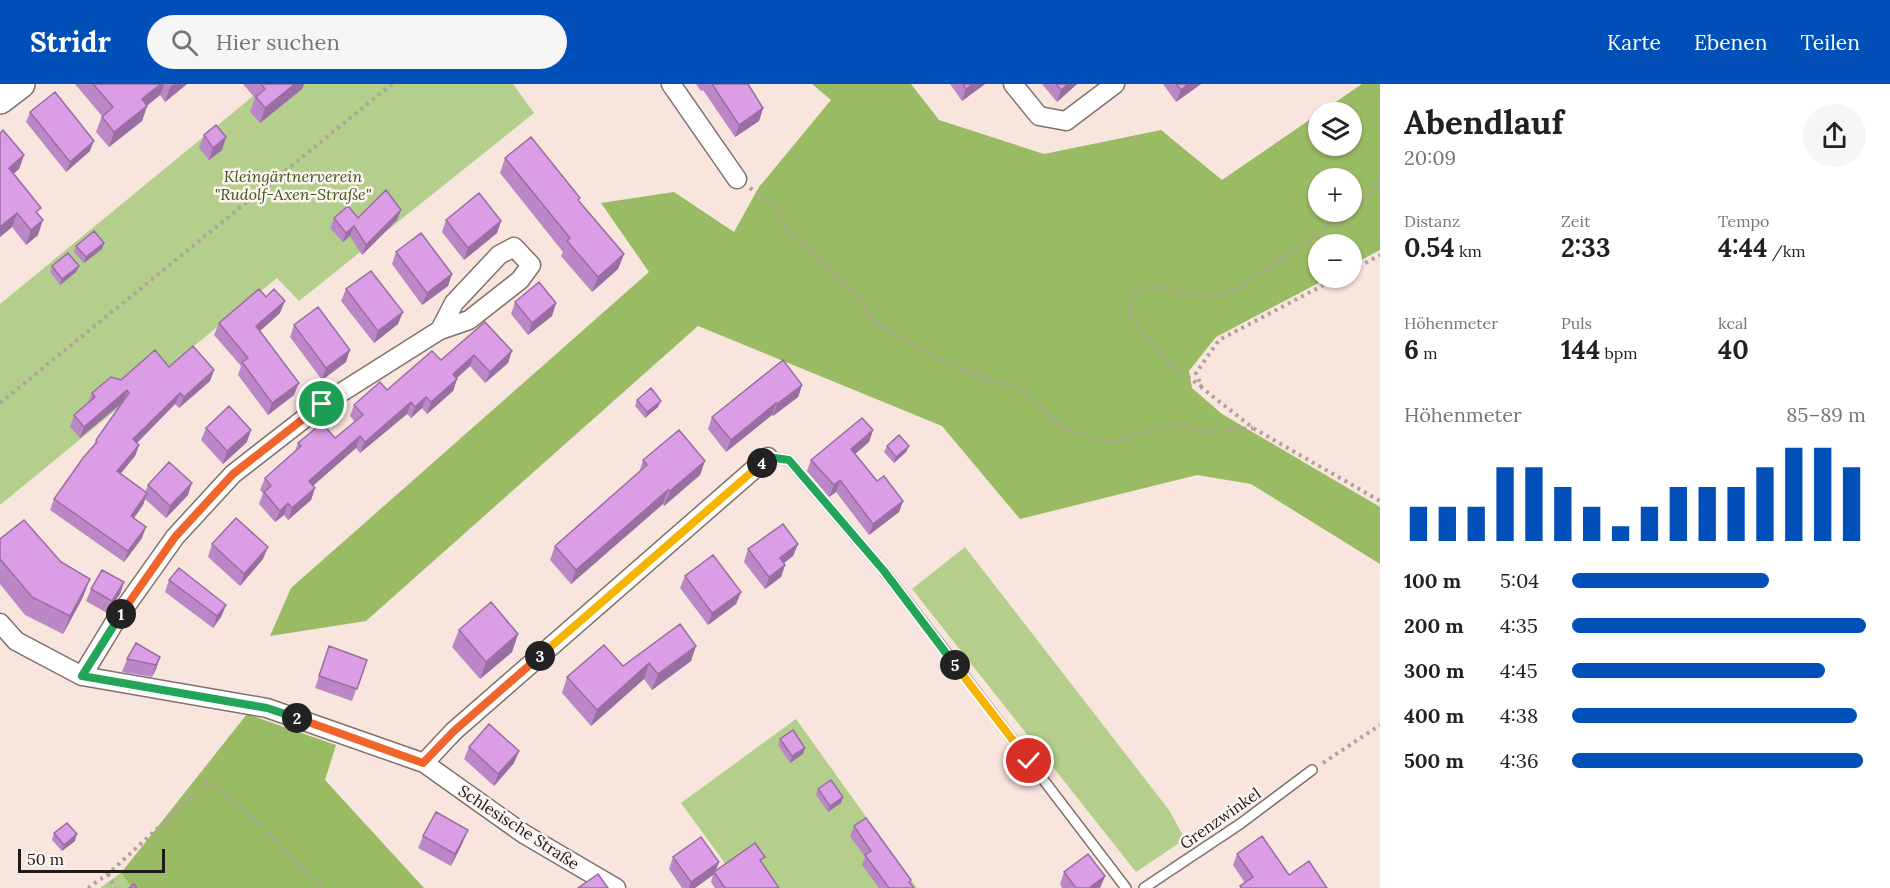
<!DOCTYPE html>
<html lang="de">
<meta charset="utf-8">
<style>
:root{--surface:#fff;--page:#f6f6f6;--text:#202124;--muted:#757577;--accent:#014fb9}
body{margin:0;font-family:Lora,serif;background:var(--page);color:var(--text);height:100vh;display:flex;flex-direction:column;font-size:22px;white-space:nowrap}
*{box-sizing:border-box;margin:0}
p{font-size:20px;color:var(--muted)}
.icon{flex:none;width:33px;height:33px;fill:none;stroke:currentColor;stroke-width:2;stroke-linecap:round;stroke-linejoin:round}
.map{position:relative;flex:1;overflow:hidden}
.sheet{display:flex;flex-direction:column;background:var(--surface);width:510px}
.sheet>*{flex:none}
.tools{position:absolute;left:1308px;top:18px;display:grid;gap:12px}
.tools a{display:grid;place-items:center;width:54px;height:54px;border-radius:50%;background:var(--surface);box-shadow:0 2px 4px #0004;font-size:30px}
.scale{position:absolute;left:18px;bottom:15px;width:147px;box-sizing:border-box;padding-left:6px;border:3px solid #211a18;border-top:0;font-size:16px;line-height:21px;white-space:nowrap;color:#211a18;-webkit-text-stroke:4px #fcf4f1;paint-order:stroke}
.pin{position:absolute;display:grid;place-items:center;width:51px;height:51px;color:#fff;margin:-26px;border:3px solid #fff;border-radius:50%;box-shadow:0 2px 6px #0007}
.km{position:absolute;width:30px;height:30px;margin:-15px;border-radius:50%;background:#222;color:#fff;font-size:16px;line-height:30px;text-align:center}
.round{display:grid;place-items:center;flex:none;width:63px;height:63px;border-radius:32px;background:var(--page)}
.overview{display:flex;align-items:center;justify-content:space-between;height:102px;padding:0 24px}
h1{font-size:33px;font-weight:700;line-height:45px}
.stats{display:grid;grid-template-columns:repeat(3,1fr);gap:9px;height:102px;padding:6px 24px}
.stats div{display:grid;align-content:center}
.stats b{font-size:26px;font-weight:700}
.stats small{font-size:16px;font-weight:400}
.stats p{font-size:16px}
.chart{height:168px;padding:12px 24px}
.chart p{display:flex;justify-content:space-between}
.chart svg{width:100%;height:108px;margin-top:6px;stroke:var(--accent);stroke-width:6}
ul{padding:0 24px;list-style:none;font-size:20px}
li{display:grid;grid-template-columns:96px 72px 1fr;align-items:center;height:45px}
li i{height:15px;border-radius:8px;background:var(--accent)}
header{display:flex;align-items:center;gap:36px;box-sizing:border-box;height:84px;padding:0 30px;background:var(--accent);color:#fff}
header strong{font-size:28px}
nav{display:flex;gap:33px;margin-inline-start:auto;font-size:21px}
.search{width:420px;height:54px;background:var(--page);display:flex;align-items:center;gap:15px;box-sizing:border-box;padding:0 21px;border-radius:33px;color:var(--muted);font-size:22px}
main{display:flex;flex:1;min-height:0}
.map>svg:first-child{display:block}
.green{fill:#b3cf8b}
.forest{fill:#99bb63;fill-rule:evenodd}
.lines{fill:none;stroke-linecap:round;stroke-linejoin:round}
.lane-casing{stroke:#82716b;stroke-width:12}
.street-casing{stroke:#82716b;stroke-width:21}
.secondary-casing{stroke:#82716b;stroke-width:30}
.path{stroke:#b1a29c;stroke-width:4;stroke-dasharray:3 4.5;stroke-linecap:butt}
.lane{stroke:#fff;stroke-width:9}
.street{stroke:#fff;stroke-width:18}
.secondary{stroke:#fff;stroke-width:27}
.wall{fill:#bb87c6}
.shaded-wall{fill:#996ea1}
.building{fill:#da9de6;stroke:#996ea1;stroke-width:1.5}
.split-1-casing{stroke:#fff;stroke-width:12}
.split-2-casing{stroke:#fff;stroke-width:12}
.split-3-casing{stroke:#fff;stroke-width:12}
.split-4-casing{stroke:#fff;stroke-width:12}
.split-5-casing{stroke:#fff;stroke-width:12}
.split-6-casing{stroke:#fff;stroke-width:12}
.split-1{stroke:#f0652b;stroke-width:8}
.split-2{stroke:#22a559;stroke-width:8}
.split-3{stroke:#f0652b;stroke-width:8}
.split-4{stroke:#f5b400;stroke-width:8}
.split-5{stroke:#22a559;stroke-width:8}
.split-6{stroke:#f5b400;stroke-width:8}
.labels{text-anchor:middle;stroke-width:5;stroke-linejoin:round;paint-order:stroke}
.park-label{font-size:16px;font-style:italic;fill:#3f5416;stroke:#fcf4f1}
.street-label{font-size:16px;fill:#211a18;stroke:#fcf4f1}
</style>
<header>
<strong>Stridr</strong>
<div class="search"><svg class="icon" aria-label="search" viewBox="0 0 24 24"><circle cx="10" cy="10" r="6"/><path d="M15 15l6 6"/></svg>Hier suchen</div>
<nav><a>Karte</a><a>Ebenen</a><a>Teilen</a></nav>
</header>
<main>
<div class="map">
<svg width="1380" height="804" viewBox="0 0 1380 804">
<rect width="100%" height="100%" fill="#f8e5dd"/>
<path class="green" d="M268,0H513L534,29L299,217L277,194L0,421V220Z
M965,463L1169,726L1185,755L1136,788L912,505Z
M796,635L917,804H743L681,719Z
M121,789L132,804H100Z"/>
<path class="forest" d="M812,0H911L939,36L1044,70L1161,46L1222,96L1318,30V62H1352V28H1321L1362,0H1380V166L1352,181V160H1318V194H1328L1216,253L1189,287L1192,304L1222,330L1380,423V480L1251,400L1197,391L1020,435L942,342L698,242L366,537L270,552L291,504L649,188L601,119L674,108L734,148L759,103L831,16ZM1318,94H1352V128H1318Z
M247,630L336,661L325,696L424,804H132L121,789Z"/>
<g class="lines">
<g class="lane-casing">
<path id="lane" d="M768,373L789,376L884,487L1126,804
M1144,804L1240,740L1312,686"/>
</g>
<g class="street-casing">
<path id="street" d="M671,0L737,95
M1013,0L1039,32L1066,37L1115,0
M0,539L16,557L82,592L267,624L424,679L454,647L768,373
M82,592L116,536L175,453L233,390L323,320L440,246L469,236L520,196L531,181L514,163L499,171L454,219L440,246
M424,679L524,750L616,804"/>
</g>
<g class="secondary-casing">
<path id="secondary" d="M0,16L21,0"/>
</g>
<path class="path" d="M750,104L778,124L786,146L866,220L871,236L947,280L1023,307L1065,345L1109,358L1181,340L1207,348L1253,344
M1352,126L1358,121L1380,95
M1352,186L1380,171
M1337,194L1219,256L1196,289L1202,304L1253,344L1380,417
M1202,303L1169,279L1129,232L1132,215L1144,204H1161L1213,213L1240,203L1349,128
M0,319L392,0
M1323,679L1380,641
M108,790L115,804
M88,804L108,790L209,697L262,741L320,804"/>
<use href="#lane" class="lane"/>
<use href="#street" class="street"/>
<use href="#secondary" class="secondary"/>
</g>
<path class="wall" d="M75,0H187L165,18L160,11L147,22L142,37L109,63L96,48L102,32Z
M243,0H304L302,5L260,39L250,28L255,14Z
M696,0H745L763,24L759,37L735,53L703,6L701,7Z
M950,0H985L962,17Z
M1042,0H1077L1057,18Z
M1163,0H1201L1176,18Z
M30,28L90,67L66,88L26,38Z
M0,49L24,71L19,85L13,90L39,131L38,151L26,161L12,143L0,153Z
M204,51L226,53L222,66L209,76L199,64Z
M505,74L624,170L618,185L592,208L561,172L563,168L500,89Z
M334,134H358L397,136L362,171L350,152L343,158L330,144Z
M446,136L501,137L497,149L464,176L442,148Z
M104,159L102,165L84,179L74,168L76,162Z
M396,168L452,190L448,202L422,221L392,180Z
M52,182H79L76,188L60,201L50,188Z
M346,205L398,240L374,259L341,217Z
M515,218L556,219L552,232L528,251L511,230Z
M280,229L260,247L294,311L268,331L238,291L241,282L214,251L219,239Z
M485,238L508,279L485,299L470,282L457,294L453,307L427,330L422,324L411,334L407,330L360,369L356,364L313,401L315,404L311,416L288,436L284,431L275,438L259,420L263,409L260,406L265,394L295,367L298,359L335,354L355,338L350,332L354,321L387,306L441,276Z
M294,241L346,278L322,296L290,253Z
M169,283L214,286L210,297L179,324L175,320L137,359L139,361L135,372L120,390L145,408L148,401L188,411L166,434L145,415L143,421L134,434L142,454L124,478L50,426L54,415L94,362L96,356L123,318L80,354L70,343L74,331L88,319L92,309L121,296Z
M802,301L798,313L773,332L772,331L726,368L708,345L712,333Z
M637,316L658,323L645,334L635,322Z
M206,344L247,358L223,380L201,356Z
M873,346L869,358L855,370L877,397L903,417L899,428L869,451L836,408L829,413L807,387L811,376Z
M887,362H909L906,368L894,379L884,368Z
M643,376L700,391L664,422L663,420L571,500L550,476L555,462L639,389Z
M0,455L83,513L63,550L25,531L0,500Z
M212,460L263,475L240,502L208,473Z
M798,460L793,472L784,479L785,481L781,493L765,505L744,478L748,465Z
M685,492L741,508L736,520L708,541L680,504Z
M169,496L226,521L221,533L213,544L165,508Z
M124,498L120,510L107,529L86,517L91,505Z
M680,540L691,577L652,606L644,595L591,642L562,609L567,593L623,582Z
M459,546L518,550L512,568L480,595L452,563Z
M329,562L367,576L352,617L315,604Z
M160,573L156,585L152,593L122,588L127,575Z
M780,655L803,670L790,679L778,661Z
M469,663L514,679L494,702L464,675Z
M818,705L841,719L828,728L816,711Z
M854,742L911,796L910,800L914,804H879L862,781L865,773L850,752Z
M54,749L75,757L62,767L52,756Z
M423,752L463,758L451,782L418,764Z
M1237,770L1289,791L1327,804H1240V802L1245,799L1233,781Z
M673,773L719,778L715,787L763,780L779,804H715L711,798L713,791L695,804H682L669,785Z
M1064,788L1105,792L1100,804H1062L1060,800Z"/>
<path class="shaded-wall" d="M161,0H164L160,11L136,30L142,15Z
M174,0H187L165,18L170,3Z
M295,0H304L302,5L260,39L265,24Z
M973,0H985L962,17L966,5Z
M1068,0H1077L1057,18L1061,6Z
M1188,0H1201L1176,18L1181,6Z
M147,22L142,37L109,63L114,48Z
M763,24L759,37L735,53L739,41Z
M226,53L222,66L209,76L213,64Z
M94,57L90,67L66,88L70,78Z
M24,71L19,85L3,99L9,84Z
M401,126L397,136L362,171L366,161Z
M17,129L12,143L0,153V143Z
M43,136L38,151L26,161L31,146Z
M501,137L497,149L464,176L468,164Z
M354,142L350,152L343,158L346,149Z
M104,159L102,165L84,179L86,173Z
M624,170L618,185L592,208L598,193Z
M79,182L76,188L60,201L62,195Z
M452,190L448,202L422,221L427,209Z
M285,217L280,229L252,254L256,242Z
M556,219L552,232L528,251L532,239Z
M403,228L398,240L374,259L378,247Z
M350,266L346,278L322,296L326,284Z
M512,267L508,279L485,299L490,288Z
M474,271L470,282L448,302L453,290Z
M214,286L210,297L179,324L184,313Z
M457,295L453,307L427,330L431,318Z
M299,299L294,311L268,331L272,319Z
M802,301L798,313L773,332L777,320Z
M127,306L123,318L80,354L84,343Z
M180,309L175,320L129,367L133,355Z
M426,313L422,324L411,334L415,323Z
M661,317L658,323L645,334L647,328Z
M411,318L407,330L360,369L365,358Z
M776,319L772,331L726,368L731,356Z
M251,346L247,358L223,380L227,367Z
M873,346L869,358L847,377L851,365Z
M360,352L356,364L305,409L309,397Z
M139,361L135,372L113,399L117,387Z
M909,362L906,368L894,379L896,373Z
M705,377L700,391L664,422L670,407Z
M840,396L836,408L829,413L834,401Z
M192,399L188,411L166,434L170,422Z
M315,404L311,416L288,436L292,424Z
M668,406L663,420L571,500L576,486Z
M147,409L143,421L127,444L131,432Z
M903,417L899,428L869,451L873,440Z
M288,419L284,431L275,438L280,427Z
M146,443L142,454L124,478L128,467Z
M798,460L793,472L775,486L780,474Z
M268,463L263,475L240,502L244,490Z
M785,481L781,493L765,505L769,493Z
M90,495L83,513L63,550L70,532Z
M124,498L120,510L107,529L112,517Z
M741,508L736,520L708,541L712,529Z
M226,521L221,533L213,544L217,532Z
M518,550L512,568L480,595L486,578Z
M696,562L691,577L652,606L658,590Z
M160,573L156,585L152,593L156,581Z
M649,579L644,595L591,642L597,626Z
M805,664L803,670L790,679L792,672Z
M519,667L514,679L494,702L498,690Z
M843,713L841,719L828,728L830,722Z
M468,746L463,758L451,782L455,770Z
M77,750L75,757L62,767L64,761Z
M719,778L715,789L714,788L713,791L695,804H689L691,798Z
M1105,792L1100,804H1089Z"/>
<path class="building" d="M93,0H161L142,15L147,22L114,48L102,33L113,23Z
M261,0H295L265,24L256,13L265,5Z
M712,0H748L763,24L739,41Z
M963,0H973L966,5Z
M1056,0H1068L1061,6Z
M1176,0H1188L1181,6Z
M55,8L94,57L70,78L30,28Z
M216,41L226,53L213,64L204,51Z
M3,46L24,71L9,84L41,124L36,128L43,136L31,146L17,129L0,143V49Z
M531,53L580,114L578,116L624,170L598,193L567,157L570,154L505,74Z
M386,106L401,126L366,161L354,142L346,149L334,134L348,122L358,134Z
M479,109L501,137L468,164L446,136Z
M94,147L104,159L86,173L76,162Z
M421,149L452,190L427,209L396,168Z
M68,169L79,182L62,195L52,182Z
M371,187L403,228L378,247L346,205Z
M539,198L556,219L532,239L515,218Z
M259,205L266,213L274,205L285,217L256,242L299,299L272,319L242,278L248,274L219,239Z
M318,223L350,266L326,284L294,241Z
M485,238L512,267L490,288L474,271L453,290L457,295L431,318L426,313L415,323L411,318L365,358L360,352L309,397L315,404L292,424L288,419L280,427L264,408L271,402L265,394L301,362L298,359L322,339L335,354L363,331L354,321L380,298L387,306L432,267L441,276Z
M193,262L214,286L184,313L180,309L133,355L139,361L117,387L147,409L131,432L146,443L128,467L54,415L83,374L97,358L96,356L129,309L127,306L84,343L74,331L95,313L92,309L111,293L121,296L155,266L169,283Z
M783,276L802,301L777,320L776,319L731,356L712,333Z
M651,304L661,317L647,328L637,316Z
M229,322L251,346L227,367L206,344Z
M862,334L873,346L851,365L877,397L884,392L903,417L873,440L840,396L834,401L811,376Z
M679,346L705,377L670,407L668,406L576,486L555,462L647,381L643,376Z
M899,351L909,362L896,373L887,362Z
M169,378L192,399L170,422L148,401Z
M236,434L268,463L244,490L212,460Z
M24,436L61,478L90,495L70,532L32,513L0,475V455Z
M783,440L798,460L780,474L785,481L769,493L748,465Z
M713,471L741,508L712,529L685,492Z
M179,484L226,521L217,532L169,496Z
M102,486L124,498L112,517L91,505Z
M491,518L518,550L486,578L459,546Z
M680,540L696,562L658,590L649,579L597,626L567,593L604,561L623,582Z
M136,559L160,573L156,581L127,575Z
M329,562L367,576L357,605L319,592Z
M489,640L519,667L498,690L469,663Z
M793,646L805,664L792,672L780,655Z
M831,696L843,713L830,722L818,705Z
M436,728L468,746L455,770L423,752Z
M866,734L911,796L909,798L914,804H889L865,771L871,767L854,742Z
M67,739L77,750L64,761L54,749Z
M1262,752L1289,791L1309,777L1327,804H1241L1240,802L1253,793L1237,770Z
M701,753L719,778L691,798L673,773Z
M755,759L765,773L760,776L779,804H725L714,788Z
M1088,770L1105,792L1089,804H1076L1064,788Z
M598,790L608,804H578Z
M134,800L137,804H129Z"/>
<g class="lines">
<g class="split-1-casing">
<path id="split-1" d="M121,530L175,453L233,390L322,320"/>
</g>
<g class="split-2-casing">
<path id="split-2" d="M121,530L82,592L267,624L297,634"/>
</g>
<g class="split-3-casing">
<path id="split-3" d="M297,634L423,679L454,647L540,572"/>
</g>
<g class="split-4-casing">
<path id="split-4" d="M540,572L762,379"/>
</g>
<g class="split-5-casing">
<path id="split-5" d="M762,379L768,373L789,376L884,487L955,581"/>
</g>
<g class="split-6-casing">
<path id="split-6" d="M955,581L1029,677"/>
</g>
<use href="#split-1" class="split-1"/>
<use href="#split-2" class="split-2"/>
<use href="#split-3" class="split-3"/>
<use href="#split-4" class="split-4"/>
<use href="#split-5" class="split-5"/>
<use href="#split-6" class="split-6"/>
</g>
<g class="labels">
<g class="park-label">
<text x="293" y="98">Kleingärtnerverein<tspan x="293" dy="18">"Rudolf-Axen-Straße"</tspan></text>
</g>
<g class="street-label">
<text transform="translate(1220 734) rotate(-35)" y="6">Grenzwinkel</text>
<text transform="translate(519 743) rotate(33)" y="6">Schlesische Straße</text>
</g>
</g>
</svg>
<div class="tools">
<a><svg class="icon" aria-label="layers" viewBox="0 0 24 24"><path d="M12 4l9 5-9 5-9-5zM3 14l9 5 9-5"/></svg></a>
<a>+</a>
<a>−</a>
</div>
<div class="scale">50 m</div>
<div class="pin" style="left:322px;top:320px;background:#1e9e55"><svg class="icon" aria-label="arrive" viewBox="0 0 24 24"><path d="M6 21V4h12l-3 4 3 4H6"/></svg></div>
<div class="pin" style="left:1029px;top:677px;background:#d93025"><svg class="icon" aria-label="check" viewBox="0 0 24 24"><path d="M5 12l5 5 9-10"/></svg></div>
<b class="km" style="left:121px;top:530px">1</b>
<b class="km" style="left:297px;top:634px">2</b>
<b class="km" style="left:540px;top:572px">3</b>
<b class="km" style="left:762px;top:379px">4</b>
<b class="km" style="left:955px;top:581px">5</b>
</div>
<section class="sheet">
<div class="overview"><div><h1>Abendlauf</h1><p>20:09</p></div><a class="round"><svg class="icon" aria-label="share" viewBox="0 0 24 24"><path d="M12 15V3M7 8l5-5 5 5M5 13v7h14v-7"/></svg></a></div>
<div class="stats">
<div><p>Distanz</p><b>0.54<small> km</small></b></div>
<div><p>Zeit</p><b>2:33</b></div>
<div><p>Tempo</p><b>4:44<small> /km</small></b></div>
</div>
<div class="stats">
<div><p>Höhenmeter</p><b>6<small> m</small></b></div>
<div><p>Puls</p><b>144<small> bpm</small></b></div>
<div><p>kcal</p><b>40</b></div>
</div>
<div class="chart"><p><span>Höhenmeter</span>85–89 m</p>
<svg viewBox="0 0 160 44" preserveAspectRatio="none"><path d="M5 44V30M15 44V30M25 44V30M35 44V14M45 44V14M55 44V22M65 44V30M75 44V38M85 44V30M95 44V22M105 44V22M115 44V22M125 44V14M135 44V6M145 44V6M155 44V14"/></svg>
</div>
<ul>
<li><b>100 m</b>5:04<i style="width:67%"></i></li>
<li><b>200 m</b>4:35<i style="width:100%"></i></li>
<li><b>300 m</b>4:45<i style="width:86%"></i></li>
<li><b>400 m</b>4:38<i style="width:97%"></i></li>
<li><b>500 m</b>4:36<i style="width:99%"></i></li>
</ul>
</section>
</main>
